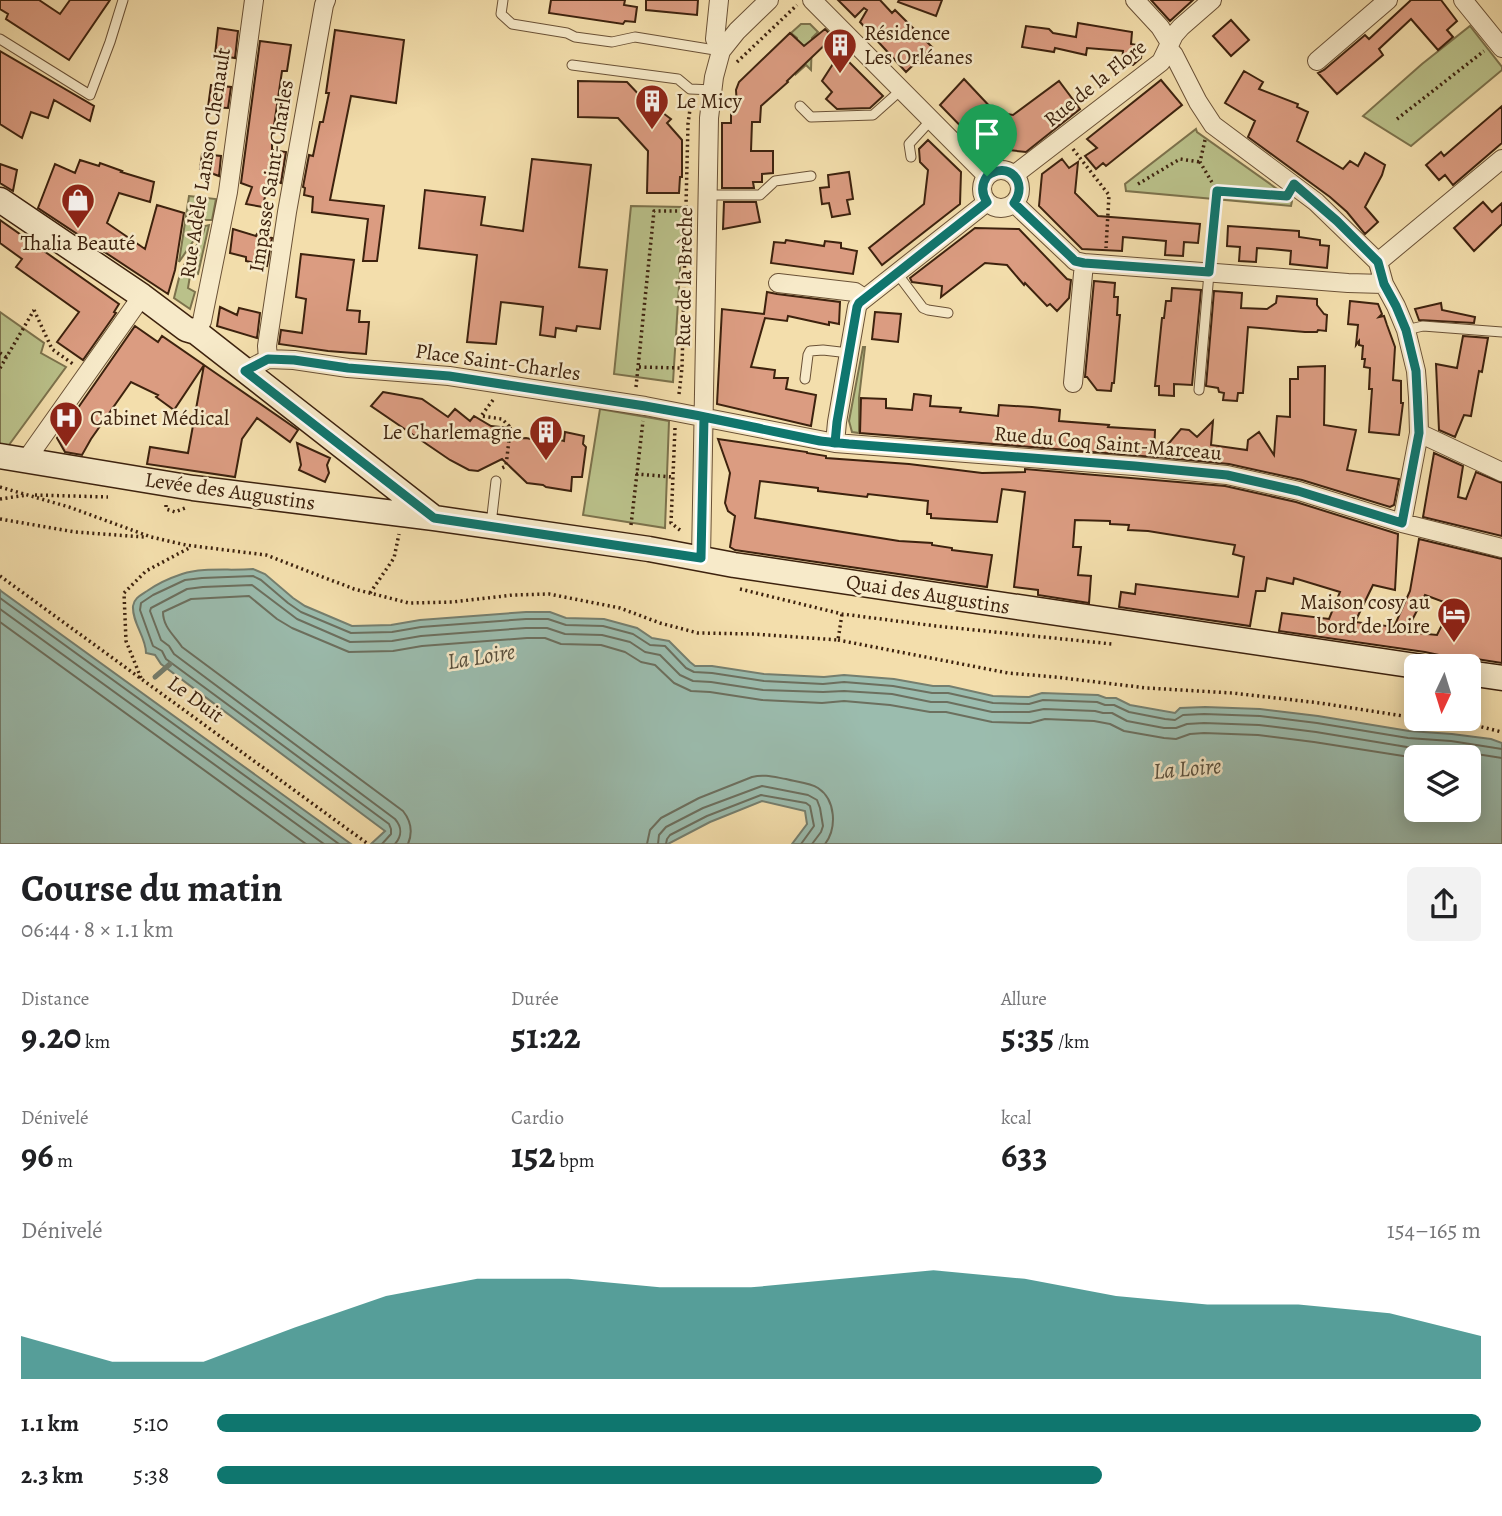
<!DOCTYPE html>
<html lang="fr">
<meta charset="utf-8">
<style>
:root{--surface:#fff;--page:#f2f2f2;--text:#202124;--muted:#757577;--accent:#0f766e}
body{margin:0;font-family:Alegreya,serif;background:var(--page);color:var(--text);height:100vh;display:flex;flex-direction:column;font-size:26px;white-space:nowrap}
*{box-sizing:border-box;margin:0}
p{font-size:23px;color:var(--muted)}
.icon{flex:none;width:38px;height:38px;fill:none;stroke:currentColor;stroke-width:2;stroke-linecap:round;stroke-linejoin:round}
.map{position:relative;height:844px;overflow:hidden}
.side{display:flex;flex-direction:column;background:var(--surface);flex:1}
.side>*{flex:none}
.needle{width:46px;rotate:184deg}
.controls{position:absolute;left:1404px;top:654px;display:grid;gap:14px}
.controls a{display:grid;place-items:center;width:77px;height:77px;border-radius:10px;background:var(--surface);box-shadow:0 4px 18px #0003;font-size:35px}
.pin{position:absolute;display:grid;place-items:center;width:60px;height:60px;color:#fff;margin:-72px -30px;border-radius:50% 50% 50% 0;rotate:-45deg;box-shadow:0 0 7px #0007}
.pin .icon{rotate:45deg}
.round{display:grid;place-items:center;flex:none;width:74px;height:74px;border-radius:10px;background:var(--page)}
.headline{display:flex;align-items:center;justify-content:space-between;height:119px;padding:0 21px}
h1{font-size:38px;font-weight:700;line-height:52px}
.metrics{display:grid;grid-template-columns:repeat(3,1fr);gap:10px;height:119px;padding:7px 21px}
.metrics div{display:grid;align-content:center}
.metrics b{font-size:35px;font-weight:700}
.metrics small{font-size:19px;font-weight:400}
.metrics p{font-size:19px}
.chart{height:196px;padding:14px 21px}
.chart p{display:flex;justify-content:space-between}
.chart svg{width:100%;height:126px;margin-top:7px;fill:var(--accent);opacity:.7}
ul{padding:0 21px;list-style:none;font-size:23px}
li{display:grid;grid-template-columns:112px 84px 1fr;align-items:center;height:52px}
li i{height:18px;border-radius:9px;background:var(--accent)}
.map>svg:first-child{display:block}
.green{fill:#bac18a;stroke:#7c724c;stroke-width:2}
.water{fill:#9bbcae;stroke:#757e6e;stroke-width:2;fill-rule:evenodd}
.lines{fill:none;stroke-linecap:round;stroke-linejoin:round}
.shore{stroke:#6c6f5e;stroke-width:2}
.stream{stroke:#757e6e;stroke-width:5}
.building{fill:#db9c81;stroke:#3d220e;stroke-width:2;fill-rule:evenodd}
.lane-casing{stroke:#6a5136;stroke-width:11}
.street-casing{stroke:#6a5136;stroke-width:20}
.secondary-casing{stroke:#3d220e;stroke-width:27}
.path{stroke:#3d220e;stroke-width:3.5;stroke-dasharray:2 3.5;stroke-linecap:butt}
.lane{stroke:#f7eac9;stroke-width:9}
.street{stroke:#f7eac9;stroke-width:18}
.secondary{stroke:#f7eac9;stroke-width:24}
.route-casing{stroke:#fff;stroke-width:14}
.route{stroke:#0f766e;stroke-width:9}
.labels{text-anchor:middle;stroke-width:5;stroke-linejoin:round;paint-order:stroke}
.poi-label{font-size:21px;fill:#3d220e;stroke:#f7eac9;text-anchor:start}
.street-label{font-size:21px;fill:#3d220e;stroke:#f7eac9}
.water-label{font-size:23px;font-style:italic;fill:#59503e;stroke:#f7eac9}
</style>
<div class="map">
<svg width="1502" height="844" viewBox="0 0 1502 844">
<rect width="100%" height="100%" fill="#f3deac"/>
<filter id="stains"><feTurbulence type="fractalNoise" baseFrequency=".00286" numOctaves="4"/><feColorMatrix values="0 0 0 0 .2 0 0 0 0 .09 0 0 0 0 .02 0 0 0 .5 -.17"/></filter>
<radialGradient id="worn" r=".72"><stop offset=".6" stop-color="#630" stop-opacity="0"/><stop offset="1" stop-color="#630" stop-opacity=".3"/></radialGradient>
<path class="green" d="M801,24H810L818,32L812,38L811,70L806,65L796,74L797,38L791,33Z
M1470,26L1502,67V70L1411,146L1363,116L1422,64Z
M1196,129L1197,132L1287,196L1292,201L1291,206L1126,191L1125,184Z
M189,196L216,199L212,220H204L200,222L194,240L179,262Z
M631,206L684,207L673,382L614,374Z
M209,225L198,274L183,268C188,253 202,244 205,226Z
M180,274L190,276L188,288L195,292L190,309L174,298Z
M0,312L44,343L41,353L66,367L6,449L0,448Z
M863,347H865L859,398V433L852,432L849,421Z
M600,409L669,421L665,528L583,515Z"/>
<path class="water" d="M253,569L265,574L293,598L305,606L352,626L391,625L420,620L526,612H550L566,618L604,619L637,628L652,638L669,641L690,662L695,666H712L764,674L824,677L844,675L894,679L933,686H949L993,696L1029,697L1042,693L1098,695L1106,698H1116L1130,705L1175,713L1180,708L1205,707L1260,709L1318,716L1409,731L1452,734L1491,739L1502,743V844H792L807,824L805,811L762,801L710,822L668,844H371L385,831L161,664L155,655L146,653C146,637 132,623 133,606C134,598 141,595 147,591C157,584 170,578 182,574C204,567 230,571 253,569ZM1416,758H1468V810H1416Z
M0,590L1,591L351,844H0Z"/>
<g class="lines">
<path class="shore" d="M0,598L339,844
M0,609L324,844
M0,622L306,844
M382,844L391,834V829L389,824L166,659L162,651L153,646L140,610L141,603L153,595L185,580L202,578L253,576L261,580L288,603L301,612L351,633L392,632L421,627L526,619H548L566,625L603,626L633,634L650,645L665,646L686,668L694,672L712,673L764,681L823,684L844,682L893,686L932,693H948L993,703L1029,704L1043,700L1097,702L1105,705H1114L1129,712L1165,719L1175,720L1183,715L1204,714L1260,716L1317,723L1408,738L1451,741L1502,749
M395,844C402,836 402,827 395,819L174,654L169,646L161,640L150,611L151,608L187,589L203,587L252,585L297,619L350,642L392,641L421,636L526,628H547L565,634L602,635L630,642L645,652L660,655L680,675L693,681L711,682L763,690L823,692L844,691L892,694L931,702H947L992,712H1029L1044,709L1095,711L1103,713H1112L1127,721L1164,728H1176L1187,724L1204,723L1259,725L1316,732L1407,747L1451,750L1502,758
M408,844C413,832 411,821 403,811L182,647C174,635 163,627 163,612L191,599L249,596L277,619L292,628L349,652L393,651L422,646L527,638H545L561,644L601,645L625,652L641,662L655,665L674,683L691,691L710,692L762,700L822,703L844,701L890,705L930,712H946L992,722L1030,723L1045,719L1094,721L1110,724L1124,731L1164,738L1176,739L1190,734L1204,733L1258,735L1314,742L1416,758
M647,844L650,830L661,818L699,798L752,777C764,774 774,777 786,779C796,782 809,782 818,788C836,800 837,828 825,844
M658,844L659,835L666,827L703,808L762,786L808,795L817,800L820,808L823,826L821,832L812,844
M666,844L667,839L670,835L707,816L761,795L806,803L810,806L814,826L801,844"/>
<path class="stream" d="M155,677L170,664"/>
</g>
<path class="building" d="M0,0H39L60,14L70,0H110L69,60L6,19L8,14L0,9Z
M551,0H625L624,5L637,7L635,22L625,21L623,24L549,13Z
M646,0H698L697,15L646,10Z
M838,0H880L892,13L895,10L932,47L906,72L860,22L867,10L864,8L855,17Z
M899,0H942L936,16L898,2Z
M1151,0H1193L1170,21Z
M1411,0H1441L1457,21L1447,30L1453,37L1438,50L1411,19L1379,49L1383,55L1337,94L1318,73L1324,70L1365,35L1369,39Z
M1231,20L1249,40L1231,56L1213,36Z
M1078,23L1132,32L1131,44L1143,46L1141,58L1133,65L1122,63L1123,51L1087,48L1086,55L1055,48L1054,52L1022,47L1026,26L1049,29L1053,33L1076,37Z
M218,28L238,31L235,58L215,55Z
M825,29L833,37L787,81L788,82L761,106L760,122H752L751,151H773V173L762,174V182H753L754,188H722V123H731V107H737L736,90L739,82L790,33L804,46Z
M335,30L404,40L396,103L351,96L330,200L384,206L377,261H363L368,219L312,212L313,197L304,195L305,188L303,187L309,155L313,156L320,122H323L329,93H326Z
M260,41L291,45L287,71H282L272,139V150L286,152L281,183L268,181L263,207L246,204L252,187L241,183Z
M0,51L94,106L90,121L54,100L48,118L31,112L22,138L0,124Z
M840,53L883,96L870,108L837,109L826,99L832,92L822,81Z
M1244,71L1263,82L1259,89L1298,104L1297,107L1308,112L1297,141L1343,169L1350,161L1358,166L1365,153L1385,165L1382,175L1365,207L1378,222L1365,234L1347,212L1330,197L1248,137L1255,121L1225,103Z
M964,79L995,112L1013,115L1059,81L1080,109L1026,152L981,147L940,105Z
M1161,80L1182,105L1106,166L1103,163L1096,169L1085,156L1097,148L1087,139Z
M578,81L627,82L644,100L648,96L659,110L671,119L667,123L682,140V177H680L679,193H647L648,151L618,118L578,117Z
M211,85L231,87L228,108L208,107Z
M1502,106V143L1453,185L1445,175L1439,180L1426,165L1441,152L1444,156Z
M928,140L961,172L960,204L882,265L869,248L924,204L928,170L920,162L919,149Z
M202,154L221,156L219,176L200,169Z
M532,159L591,165L579,267L607,270L600,329L577,326L576,331L556,328L555,337L540,335L543,307L501,302L496,344L467,342L477,255L419,248L425,190L485,197L481,225L523,231Z
M1062,159L1069,168L1078,162L1075,193L1098,216L1200,224L1198,243L1184,242L1183,256L1165,255L1166,241L1123,237L1122,251L1082,249L1039,206L1042,174Z
M80,160L99,166L100,163L122,171L121,172L154,182L150,202L119,193L107,223L145,249L157,205L184,213L175,270L168,294L38,208L55,164L75,173Z
M0,164L17,170L13,191L0,183Z
M849,172L853,199L847,200L850,214L832,217L829,203L822,204L820,188L829,187L828,175Z
M724,202H756L760,222L723,229Z
M1483,202L1492,212L1502,203V224L1474,251L1454,228Z
M0,220L119,304L114,312L116,313L83,360L57,342L79,312L16,267L22,259L0,243Z
M1228,226L1299,231V237L1320,240V245L1329,246L1327,268L1290,264L1291,251L1271,249L1257,248L1256,262L1239,261L1240,247L1227,246Z
M975,228L1019,229L1067,279L1071,280L1069,298L1057,311L1050,304L1047,306L1025,283L1024,285L1007,265L985,263L941,297L942,286L912,282L910,278Z
M233,229L256,236L257,234L272,238L267,266L246,261V257L230,253Z
M786,240L824,246L825,241L841,243V248L857,251L853,274L771,263L774,242L785,243Z
M301,254L354,260L347,310L360,311L359,322H369L366,354L328,351L279,344L281,330L302,333L306,299L296,297Z
M1094,281L1115,283L1114,297H1118L1117,315H1120L1114,383H1112L1111,391L1097,390L1087,377H1085Z
M1172,288L1201,290L1192,385L1174,384V396L1159,395V386H1155L1162,318H1164L1166,301H1171Z
M1214,291L1242,293L1241,308L1267,309L1276,303L1277,296L1317,299V305L1324,314L1327,315L1326,331L1318,330L1317,332H1305L1248,327L1243,393H1238L1237,401L1223,400L1224,393L1219,392L1218,388L1206,386Z
M767,292L777,294L840,302L839,324L829,322V325L788,316L787,321L765,318L751,367L775,370L774,378H788L786,389L816,395L811,426L717,404L722,309L764,314Z
M1350,301L1378,304L1382,314L1379,317L1384,316L1387,325L1395,347L1393,380L1401,381V403H1403L1399,435L1369,432L1372,389H1369L1370,368L1364,367L1365,359H1362L1363,346L1359,345V341L1356,345L1358,325L1348,324Z
M1441,303L1442,310L1475,317L1474,323L1419,320L1415,309Z
M220,307L237,315L239,308L260,313L257,338L217,326Z
M875,312L901,314L898,342L872,339Z
M135,326L158,342L162,336L204,365L174,410L156,397L158,395L131,382L91,439L82,455L65,452L57,438Z
M1463,336L1488,338L1482,372L1479,371L1471,416L1464,415L1455,437L1439,430L1436,364L1457,368Z
M204,365L298,430L290,442L257,418L242,439L235,477L147,464L150,447L188,453Z
M1325,366L1324,425L1356,430L1347,470L1399,479L1394,505L1390,507L1302,480L1229,464L1157,457L1181,429L1189,430L1197,437L1213,421L1211,445L1247,450L1248,440L1259,432L1274,455L1277,416L1290,417V379H1298V367Z
M383,392L422,399L448,417L455,409L470,421L474,416L491,426L511,428V432L516,439L526,438L531,439L547,448L548,437L564,441L565,432L584,436L583,444L586,447L582,477H572L571,491L546,487L543,485L527,483L502,459L478,471L469,470L450,460L371,406Z
M914,394L931,396L930,406L961,408L960,412L998,416L999,405L1032,407L1060,410L1059,421L1109,425L1108,427L1155,430L1154,457L860,433L861,398L886,399V408L912,410Z
M718,439L807,452V453L826,456V458L909,464L982,473L1025,472V469L1225,486L1296,502L1398,534L1395,590L1373,585L1355,622L1394,627L1410,591L1419,539L1502,559V663L1470,658H1453L1425,652L1279,631L1282,613L1329,619L1340,592L1294,578L1293,584L1267,578L1265,591H1256L1250,626L1119,607L1121,592L1135,594L1136,584L1238,597L1244,557L1233,554L1235,545L1148,531L1128,530L1129,525L1110,524V521L1075,520L1073,547H1081L1078,575L1091,576L1089,603L1038,595V590L1014,587L1025,492L1002,489L997,522L931,518V514H927L928,501L868,494L867,497L818,491V488L760,481L755,518L899,541L932,543V545L952,548V550L992,555L987,587L735,550L730,547L735,516L728,511L725,503L730,473ZM1425,595L1452,605L1437,635L1406,632Z
M297,443L330,458L327,465L329,473L325,482L299,470L301,465Z
M1434,453L1463,466L1458,497L1466,499L1476,472L1502,483V536L1423,517Z"/>
<g class="lines">
<g class="lane-casing">
<path id="lane" d="M503,0L501,14L512,24L567,33L575,37L612,42L635,37L721,51
M0,39L90,95L110,42L123,0
M572,65L678,79L690,89L713,90
M800,106L811,117L873,115L901,90
M911,157L909,144L931,120
M708,195H760L775,181L811,176
M896,272L923,308L928,310L948,313
M1406,330L1423,326L1502,332
M805,379L808,355L810,351L823,350L849,353
M1199,390L1209,273
M491,524L496,481"/>
</g>
<g class="street-casing">
<path id="street" d="M812,0L987,176
M1135,0L1160,27L1170,43
M1463,0L1502,48
M1169,49L1174,55L1198,102L1213,125L1316,202L1378,262L1384,284L1396,306L1406,330L1416,371L1418,397L1419,433L1402,523
M721,51L737,31L769,0
M1317,61L1388,0
M982 189a19 19 0 1 1 38 0a19 19 0 1 1-38 0Z
M1014,175L1161,62L1174,35L1181,27L1212,0
M1014,203L1071,257L1075,261L1084,263L1348,283L1384,284
M1378,262L1502,159
M778,283L855,292L864,298
M196,332L202,321L228,192L254,0
M268,359L267,346L287,212L324,5L326,0
M245,371L268,359L294,360L348,368L449,376L645,406L835,443L1134,466L1227,475L1299,491L1402,523L1502,548
M1073,383L1084,263
M1419,433L1502,472
M835,443L837,422L857,307L859,303L987,202
M26,460L142,296
M701,558L709,118L714,77L721,51L715,39L719,0"/>
</g>
<g class="secondary-casing">
<path id="secondary" d="M0,200L142,296L186,329L196,332L434,518
M0,456L193,488L434,518L649,549L734,565L1423,667
M1468,673L1502,678"/>
</g>
<path class="path" d="M737,62L797,5
M1397,119L1484,51
M1205,140L1200,162L1217,191L1210,256
M1073,149L1109,195L1106,248
M1138,184L1180,159L1200,162
M1217,191L1277,196
M34,310L52,349L73,364
M0,353L7,358
M639,367L682,368
M0,368L34,310
M636,387L654,211H685
M679,394L682,368L688,124L691,102
M493,400L481,416L502,419L509,426L510,431L506,466L500,469
M675,428L671,523L680,530
M636,474L673,477
M0,487L69,507L151,537L186,545L266,555L354,589L409,603L452,602L513,595L549,594L620,608L660,623L698,633L754,634L838,640L842,614
M35,495L108,497
M0,499L27,495
M166,505V509L175,512L185,508
M0,519L75,532L144,537
M631,525L643,421
M0,576L368,844
M740,589L842,614L936,626L1112,644
M370,593L394,558L399,534
M838,640L1008,673L1055,677L1147,688L1232,693L1320,703L1416,718
M141,678L126,641L124,593L146,571L191,547
M1427,719L1474,725L1502,732"/>
<use href="#lane" class="lane"/>
<use href="#street" class="street"/>
<use href="#secondary" class="secondary"/>
</g>
<g class="lines">
<g class="route-casing">
<path id="route" d="M987,176C981,185 981,193 987,202L859,303L857,307L837,422L835,443C807,439 780,433 753,427C717,419 681,412 645,406L449,376L348,368L294,360L268,359L245,371L434,518L701,558L704,417L820,441L849,444L1135,466L1227,475L1298,491L1402,523L1419,433L1416,371L1406,330L1396,306L1384,284L1378,262L1337,221L1294,184L1287,196L1217,191L1209,272L1084,263L1075,261L1071,257L1014,203C1029,182 1008,160 987,176"/>
</g>
<use href="#route" class="route"/>
</g>
<defs>
<g id="building-pin" transform="scale(1.75)"><path d="M0 17L-7.5 6A9.5 9.5 0 1 1 7.5 6Z" fill="#8f2418" stroke="#f7eac9"/><path d="M-4-6H4V6H1V3H-1V6H-4ZM-2.5-4.3h1.7v1.8h-1.7ZM.8-4.3h1.7v1.8H.8ZM-2.5-1h1.7V.8h-1.7ZM.8-1h1.7V.8H.8Z" fill="#fff"/></g>
<g id="shop-pin" transform="scale(1.75)"><path d="M0 17L-7.5 6A9.5 9.5 0 1 1 7.5 6Z" fill="#8f2418" stroke="#f7eac9"/><path d="M-5-2.5h2.3a2.7 3.5 0 0 1 5.4 0H5L5.5 6h-11ZM-1.5-2.5h3a1.5 2.3 0 0 0-3 0Z" fill="#fff"/></g>
<g id="hospital-pin" transform="scale(1.75)"><path d="M0 17L-7.5 6A9.5 9.5 0 1 1 7.5 6Z" fill="#8f2418" stroke="#f7eac9"/><path d="M-5-5h3v3.5h4V-5h3V5h-3V1.5h-4V5h-3Z" fill="#fff"/></g>
<g id="hotel-pin" transform="scale(1.75)"><path d="M0 17L-7.5 6A9.5 9.5 0 1 1 7.5 6Z" fill="#8f2418" stroke="#f7eac9"/><path d="M-6-4.5h1.5V1H6V5H4.5V3h-9V5H-6ZM-4 0a1.8 1.8 0 1 1 3.6 0ZM.5 0V-2.5h3Q6-2.5 6 0Z" fill="#fff"/></g>
</defs>
<g fill-rule="evenodd">
<use href="#building-pin" x="840" y="45"/>
<use href="#building-pin" x="652" y="101"/>
<use href="#shop-pin" x="78" y="200"/>
<use href="#hospital-pin" x="66" y="418"/>
<use href="#building-pin" x="546" y="432"/>
<use href="#hotel-pin" x="1454" y="614"/>
</g>
<g class="labels">
<g class="poi-label">
<text x="864" y="40">Résidence<tspan x="864" dy="24">Les Orléanes</tspan></text>
<text x="676" y="108">Le Micy</text>
<text x="78" y="250" text-anchor="middle">Thalia Beauté</text>
<text x="90" y="425">Cabinet Médical</text>
<text x="522" y="439" text-anchor="end">Le Charlemagne</text>
<text x="1430" y="609" text-anchor="end">Maison cosy au<tspan x="1430" dy="24">bord de Loire</tspan></text>
</g>
<g class="street-label">
<text transform="translate(1095 83) rotate(-39)" y="7">Rue de la Flore</text>
<text transform="translate(205 163) rotate(-81)" y="7">Rue Adèle Lanson Chenault</text>
<text transform="translate(271 176) rotate(-81)" y="7">Impasse Saint-Charles</text>
<text transform="translate(684 277) rotate(-89)" y="7">Rue de la Brèche</text>
<text transform="translate(498 362) rotate(8)" y="7">Place Saint-Charles</text>
<text transform="translate(1108 443) rotate(5)" y="7">Rue du Coq Saint-Marceau</text>
<text transform="translate(230 491) rotate(8)" y="7">Levée des Augustins</text>
<text transform="translate(928 594) rotate(9)" y="7">Quai des Augustins</text>
<text transform="translate(196 699) rotate(36)" y="7">Le Duit</text>
</g>
<g class="water-label">
<text transform="translate(481 656) rotate(-9)" y="8">La Loire</text>
<text transform="translate(1187 768) rotate(-5)" y="8">La Loire</text>
</g>
</g>
<rect width="100%" height="100%" filter="url(#stains)"/>
<rect width="100%" height="100%" fill="url(#worn)"/>
</svg>
<div class="controls">
<a><svg class="needle" viewBox="-14 -14 28 28"><path d="M0-13l5 13h-10z" fill="#e53935"/><path d="M0 13l5-13h-10z" fill="#757577"/></svg></a>
<a><svg class="icon" aria-label="layers" viewBox="0 0 24 24"><path d="M12 4l9 5-9 5-9-5zM3 14l9 5 9-5"/></svg></a>
</div>
<div class="pin" style="left:987px;top:176px;background:#1e9e55"><svg class="icon" aria-label="arrive" viewBox="0 0 24 24"><path d="M6 21V4h12l-3 4 3 4H6"/></svg></div>
</div>
<section class="side">
<div class="headline"><div><h1>Course du matin</h1><p>06:44 · 8 × 1.1 km</p></div><a class="round"><svg class="icon" aria-label="share" viewBox="0 0 24 24"><path d="M12 15V3M7 8l5-5 5 5M5 13v7h14v-7"/></svg></a></div>
<div class="metrics">
<div><p>Distance</p><b>9.20<small> km</small></b></div>
<div><p>Durée</p><b>51:22</b></div>
<div><p>Allure</p><b>5:35<small> /km</small></b></div>
</div>
<div class="metrics">
<div><p>Dénivelé</p><b>96<small> m</small></b></div>
<div><p>Cardio</p><b>152<small> bpm</small></b></div>
<div><p>kcal</p><b>633</b></div>
</div>
<div class="chart"><p><span>Dénivelé</span>154–165 m</p>
<svg viewBox="0 0 160 44" preserveAspectRatio="none"><path d="M0 44V29L10 38L20 38L30 26L40 15L50 9L60 9L70 12L80 12L90 9L100 6L110 9L120 15L130 18L140 18L150 21L160 29V44z"/></svg>
</div>
<ul>
<li><b>1.1 km</b>5:10<i style="width:100%"></i></li>
<li><b>2.3 km</b>5:38<i style="width:70%"></i></li>
</ul>
</section>
